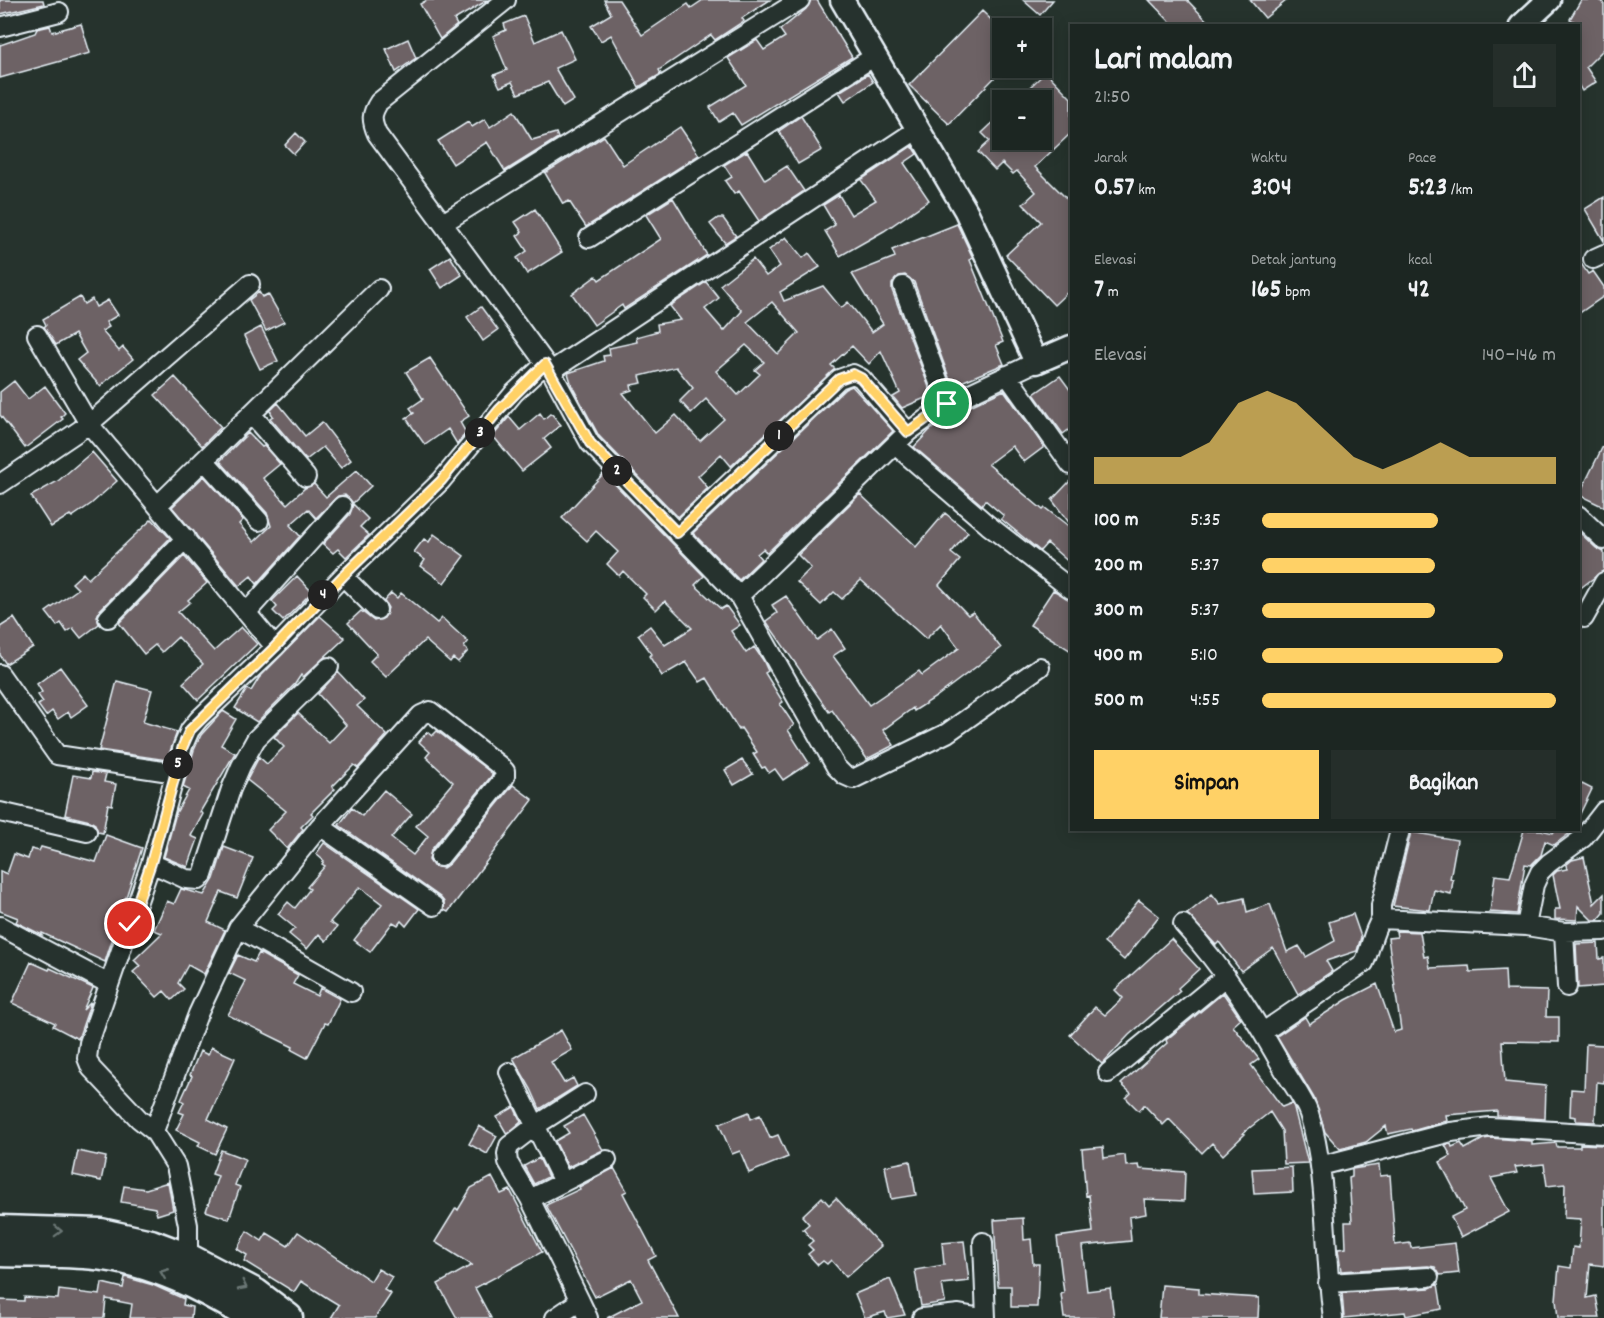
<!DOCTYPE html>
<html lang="id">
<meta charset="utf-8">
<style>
:root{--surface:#1c2622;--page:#252e2a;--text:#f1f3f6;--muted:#a0a5a5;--line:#3a4340;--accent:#ffd166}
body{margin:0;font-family:Dekko,sans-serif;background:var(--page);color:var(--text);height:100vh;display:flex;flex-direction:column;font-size:22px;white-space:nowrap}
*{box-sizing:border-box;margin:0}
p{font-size:20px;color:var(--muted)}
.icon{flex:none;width:33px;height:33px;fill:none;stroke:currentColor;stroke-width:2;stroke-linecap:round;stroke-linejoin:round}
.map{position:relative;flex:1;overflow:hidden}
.sheet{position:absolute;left:1070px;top:24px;width:510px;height:807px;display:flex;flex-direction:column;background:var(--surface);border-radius:0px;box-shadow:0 3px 15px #0003,0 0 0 2px var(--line)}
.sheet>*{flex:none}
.tools{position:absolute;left:992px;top:18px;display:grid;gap:12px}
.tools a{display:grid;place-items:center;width:60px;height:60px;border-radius:0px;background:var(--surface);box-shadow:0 3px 15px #0003,0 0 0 2px var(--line);font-size:30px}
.pin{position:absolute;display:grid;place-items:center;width:51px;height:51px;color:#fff;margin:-26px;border:3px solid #fff;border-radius:50%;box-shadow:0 2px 6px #0007}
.km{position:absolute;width:30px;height:30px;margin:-15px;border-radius:50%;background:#222;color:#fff;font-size:16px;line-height:30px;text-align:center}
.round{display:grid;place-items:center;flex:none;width:63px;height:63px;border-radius:0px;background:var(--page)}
.head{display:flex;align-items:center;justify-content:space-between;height:102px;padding:0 24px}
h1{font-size:33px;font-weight:700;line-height:45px}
.figures{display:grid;grid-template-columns:repeat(3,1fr);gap:9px;height:102px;padding:6px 24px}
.figures div{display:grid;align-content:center}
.figures b{font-size:26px;font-weight:700}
.figures small{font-size:16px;font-weight:400}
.figures p{font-size:16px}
.chart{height:168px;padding:12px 24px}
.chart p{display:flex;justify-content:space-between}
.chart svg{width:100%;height:108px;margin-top:6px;fill:var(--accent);opacity:.7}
.primary-button{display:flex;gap:12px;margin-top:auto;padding:12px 24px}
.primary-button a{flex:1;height:69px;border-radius:0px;background:var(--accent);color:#111;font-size:24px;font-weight:700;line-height:69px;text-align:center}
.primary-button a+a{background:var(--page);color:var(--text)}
ul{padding:0 24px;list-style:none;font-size:20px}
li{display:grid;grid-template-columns:96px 72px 1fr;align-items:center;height:45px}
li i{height:15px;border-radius:8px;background:var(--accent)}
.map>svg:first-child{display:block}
.building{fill:#6d6265;stroke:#e8f1f8;stroke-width:1.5;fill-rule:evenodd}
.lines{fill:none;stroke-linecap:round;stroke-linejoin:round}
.minor-casing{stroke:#e8f1f8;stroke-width:22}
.tertiary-casing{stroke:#e8f1f8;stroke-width:27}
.primary-casing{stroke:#e8f1f8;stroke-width:33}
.minor{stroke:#26332d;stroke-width:18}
.tertiary{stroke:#26332d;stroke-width:22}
.primary{stroke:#26332d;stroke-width:28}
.oneway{stroke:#6a7674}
.route-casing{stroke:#fff;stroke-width:12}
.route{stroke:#ffd166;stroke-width:8}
</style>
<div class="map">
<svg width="1604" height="1318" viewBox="0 0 1604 1318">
<rect width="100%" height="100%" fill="#26332d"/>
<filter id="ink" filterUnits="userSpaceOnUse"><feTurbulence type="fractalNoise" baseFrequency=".0167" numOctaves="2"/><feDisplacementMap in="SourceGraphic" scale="12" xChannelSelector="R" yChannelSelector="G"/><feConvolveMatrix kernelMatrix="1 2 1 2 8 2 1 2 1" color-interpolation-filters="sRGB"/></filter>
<g filter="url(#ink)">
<path class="building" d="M0,0H43L44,4L0,14Z
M427,0H488L454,20L457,25L440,39L420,4Z
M604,0H619L642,35L688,4L691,8L703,0H770L742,18L744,21L715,40L711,35L659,70L661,74L639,87L611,35L601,41L591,26L611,14Z
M811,0H817L852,57L741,125L733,113L719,122L710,107L746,85L728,58L757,40L764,50L785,37L780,30L806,9Z
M1023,0H1053L1040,15Z
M1149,0H1187L1212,26H1174Z
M1250,0H1287L1265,18Z
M1581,0H1599L1604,3V49L1586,67L1596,82L1582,91L1578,84V24L1570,19Z
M982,11L1002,30V70L949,124L909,85Z
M524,16L535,42L561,30L575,59L555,68L574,100L563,107L548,82L518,94L512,82L500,87L494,75L507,70L493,36L506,30L504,24Z
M81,24L90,53L0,78V45L35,33L37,29L50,26L52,32Z
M408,39L416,58L396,72L386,49Z
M1046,72L1071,98V133L1035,167L1071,203V289L1054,305L1006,255L1041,222L1023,204L1036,192L1017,171L1013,174L1002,163L995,170L978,152L990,141L982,133L1002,114V140H1041V100H1016Z
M868,74L873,82L845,101L839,92Z
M514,111L532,140L556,133L558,138L505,171L487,142L453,164L438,141L468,122L472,127L485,119L490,127Z
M801,116L822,150L798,164L779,131Z
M680,127L699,155L586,227L569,201L563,204L545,173L604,136L623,165Z
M296,133L305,142L294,154L285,145Z
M912,146L917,154L904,163L929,200L884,231L840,256L825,231L835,225L823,205L839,195L851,215L876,200L861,180Z
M747,151L765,180L787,166L804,191L759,221L739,191L734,194L725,181L732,177L724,165Z
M1604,197V241L1585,209Z
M673,198L707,255L624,309L622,305L594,325L572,294L596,276L599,280L661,239L646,215Z
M535,209L562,252L527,274L517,258L527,251L517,236L522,232L515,222Z
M718,218H723L736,236L725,243L710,224Z
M957,224L973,258L970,260L1003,342L996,345L1004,364L959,383L958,381L951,383L914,282L905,275L899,276L892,284V290L932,395L902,408L893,397L900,393L881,351L869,364L852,346L831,365L835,369L731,466L721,454L698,476L708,488L678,517L599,436L572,386L568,373L604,361L603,356L610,355L609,348L637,342L636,337L658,331L657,324L681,320L670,306L706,282L719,298L705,309L724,331L742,311L720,285L753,259L766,276L780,266L769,250L786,237L803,258L809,253L820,267L780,292L784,301L823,286L841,308L848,302L872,332L883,324L852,274L895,257L892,250ZM772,302L799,333L778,354L747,322ZM746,345L764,362L755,370L760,374L738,395L716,371ZM676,367L693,388L680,401L691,413L706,399L724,419L700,441L676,415L655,433L623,393L632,390L631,385L642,383L640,376Z
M450,256L462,275L442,288L430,269Z
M1578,259L1588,274L1593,271L1604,287V296L1578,314Z
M259,292L262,297L268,294L284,322L266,331L249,300Z
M80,297L84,304L92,299L96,307L108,300L118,315L106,322L109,327L102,331L119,351L123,347L133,359L100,386L77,360L86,353L75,334L56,345L44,327L46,325L43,319Z
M481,307L498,330L483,341L467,317Z
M261,327L278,361L260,369L244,336Z
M430,358L469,416L460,422L466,433L457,444L448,429L425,445L406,418L414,413L410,408L423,399L406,372Z
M1060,376L1071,391V428L1063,434L1034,394Z
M175,377L221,427L202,446L155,395Z
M14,381L28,399L45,386L65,413L61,417L63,419L25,448L0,415V392Z
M852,386L893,431L767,553L763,549L757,554L761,559L739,580L693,533L845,389Z
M1004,390L1044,447L1024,462L1012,446L988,464L1043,510L1045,508L1071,528V564L1047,543L1040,551L1001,519L1004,516L985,500L982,505L914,447L929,431L953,414Z
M278,403L305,436L322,422L351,460L341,468L323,447L306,460L270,418L273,416L270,411Z
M540,413L544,419L551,413L561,425L544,439L551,448L522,471L493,436L509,417L520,430Z
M248,433L262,447L264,446L280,464L263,478L287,504L305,488L314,484L326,497L357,470L371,486L353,503L345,495L338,496L316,518L308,509L290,525L300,536L257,584L251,576L239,586L172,507L204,476L243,520L239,524L254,542L271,526L267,513L220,461Z
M1604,444V507L1579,495Z
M92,452L117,481L91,504L72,517L70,515L51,527L31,496L58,481Z
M604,473L704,576L695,585L721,609L726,606L740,625L731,631L746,653L754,647L763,660L768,671L765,673L783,702L780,704L794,725L788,730L809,763L783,780L775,769L769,773L765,767L762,768L753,754L757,752L741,728L739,730L707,678L700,682L686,662L662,676L649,656L652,654L638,635L650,626L665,645L692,628L665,601L656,610L643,597L646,594L623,571L619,576L607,564L618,552L596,531L587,541L562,518Z
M1071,480V525L1052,500Z
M860,494L916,547L945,513L968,532L951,553L960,560L939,585L968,615L973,612L1001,648L936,697L914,711L913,708L883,730L894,745L867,759L832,710L829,712L766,621L777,613L772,605L786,596L817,640L832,629L845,648L833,656L869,705L919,671L922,675L959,648L941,624L926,639L861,580L842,599L834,592L821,605L797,582L811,568L798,555Z
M353,504L368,519L360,527L369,535L346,557L338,549L333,553L323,544L350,514Z
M152,519L170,538L100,610L97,616L99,624L81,638L73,628L67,632L61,623L57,626L46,612L78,589L72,583L83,573L88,579Z
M1578,531L1596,548L1604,552V570L1578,590Z
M434,534L464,556L444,583L421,566L425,560L414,552L424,539L429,542Z
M184,556L207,583L188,600L190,602L178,612L214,651L241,627L257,644L198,700L183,683L203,664L178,637L162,652L155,645L144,654L119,623Z
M297,576L312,592L283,621L273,611L277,607L272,601Z
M1053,590L1071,600V651L1030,625Z
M391,593L397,598L401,593L437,623L442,618L468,642L464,647L468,651L458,662L453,658L450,662L425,640L386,677L370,661L377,654L348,623L361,611L374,621L384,618L388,608L384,601Z
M320,616L345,638L303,677L301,675L295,684L257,722L235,708L247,689L251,691L259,678Z
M14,618L33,647L6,664L0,655V627Z
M60,667L88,705L71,717L68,712L58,719L52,711L46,716L38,705L43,702L38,695L42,692L37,684Z
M338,672L364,700L357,706L387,735L358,768L354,765L332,787L335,789L311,813L313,815L301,827L303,829L287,849L268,830L286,811L247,780L259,757L267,764L284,747L274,737L298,713L329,743L346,725L318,694Z
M117,681L152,690L143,722L177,732L167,760L99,750Z
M223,711L236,719L221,745L235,753L200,812L203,814L191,836L198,839L188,867L164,857L176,813L189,790L183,787L194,750L201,735Z
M437,731L493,774L431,850L429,860L433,866L443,868L449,864L513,785L533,800L448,912L444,910V902L440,897L339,825L352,808L362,816L384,790L412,814L391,838L413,855L428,836L416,826L453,782L426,757L430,752L419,742L427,732L432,736Z
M742,760L753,774L734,785L725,770Z
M92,772L106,774L104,782L116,784L112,805L108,804L103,833L98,832L95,824L90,821L65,815L73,775L91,778Z
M1578,782L1592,789L1578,818Z
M1524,830H1541L1553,833L1555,830H1562L1570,833L1554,845L1545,841L1541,855L1531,865L1525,864L1517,914L1490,912L1495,875L1510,877Z
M1411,832L1457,840L1450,879L1453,880L1451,894L1434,890L1430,910L1393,906Z
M106,835L142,848L105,962L42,933V935L16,922L18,918L0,911V871L7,874L14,854L28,859L31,849L39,851L41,847L96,862Z
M324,843L419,909L406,926L401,921L398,925L393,922L370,952L354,940L382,904L360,887L330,922L337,927L326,941L319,934L307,949L289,934L295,928L278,914L288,902L295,908L310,889L307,887L325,866L322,864L324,861L316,854Z
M224,847L253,858L237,898L221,892L208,922L225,930L204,974L188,965L178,983L184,989L172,1000L164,991L157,997L133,972L140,966L134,960L162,933L154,930L167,901L174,904L181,889L204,895L214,879Z
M1584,857L1594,904L1604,894V913L1598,920H1592L1578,906L1577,920L1555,919V909H1560L1553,875L1557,871L1567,869L1566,865L1572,860Z
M1212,894L1220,904L1244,898L1247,912L1270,904L1287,952L1299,946L1306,957L1335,941L1329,922L1353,914L1361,937L1357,951L1326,961L1332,971L1298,994L1273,948L1241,971L1219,942L1216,945L1187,914Z
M1139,900L1159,916L1124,960L1104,943Z
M1396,931L1420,932L1424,957L1428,956L1430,968L1469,966L1470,972L1505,970L1506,990L1547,991L1546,1017H1559V1042L1502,1041L1505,1082L1546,1086L1545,1119L1497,1116V1111L1446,1115L1447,1121L1412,1131L1411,1129L1388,1134L1386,1126L1366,1142L1340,1149L1325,1132L1314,1098L1277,1036L1305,1017L1309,1024L1346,1000L1377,984L1394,1032L1401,1030L1388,938L1397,937Z
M1171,939L1199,969L1178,988L1180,991L1129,1035L1102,1064L1070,1035L1095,1007L1105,1015L1123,998L1115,990Z
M1598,943L1599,959L1604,958V986L1578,988L1576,944Z
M259,953L298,975L293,984L317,996L320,988L340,999L328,1024L325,1023L307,1058L292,1050L293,1047L228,1015L246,981L229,973L238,955L254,962Z
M31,962L49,970L50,968L93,988L83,1010L91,1002L78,1039L53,1026L55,1023L12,1003Z
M1223,993L1241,1019L1233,1026L1259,1059L1251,1065L1282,1107L1292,1103L1294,1108L1308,1163L1284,1164L1282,1131L1270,1112L1243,1133L1245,1134L1223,1155L1212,1143L1202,1153L1169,1119L1163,1125L1144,1105L1139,1111L1126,1098L1131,1093L1121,1084L1167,1043L1166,1040Z
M561,1030L572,1050L551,1062L564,1083L573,1078L577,1086L540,1109L531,1089L513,1058Z
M1586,1044L1604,1045V1083L1597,1082L1595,1122L1576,1121V1117L1570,1116L1571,1089L1584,1090Z
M211,1047L235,1058L208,1119L227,1129L215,1154L198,1146L200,1142L176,1130L184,1114L179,1112L184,1102L181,1100L192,1076L190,1075L200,1051L208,1055Z
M514,1107L521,1122L507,1134L497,1117Z
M749,1112L751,1119L760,1115L770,1138L778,1135L788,1157L749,1173L740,1151L732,1154L719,1124Z
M583,1115L603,1150L568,1167L555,1141L569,1133L564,1126Z
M479,1126L497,1136L487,1154L469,1144Z
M1490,1138L1532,1141V1145L1556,1143L1557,1147H1580V1144L1604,1145V1266L1590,1264L1587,1298L1596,1296L1600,1318H1558L1556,1300L1559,1266L1571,1268L1573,1247L1579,1248L1581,1219L1564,1218L1565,1184L1547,1186L1544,1164L1515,1167L1517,1173L1491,1178L1509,1212L1461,1237L1451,1217L1465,1210L1440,1162L1451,1156L1445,1145L1451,1144L1452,1147L1461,1143L1465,1149L1483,1139Z
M1103,1147L1104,1158L1125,1155L1126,1166L1139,1165L1140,1169L1185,1172L1184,1201L1144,1199L1146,1214L1129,1217L1131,1241L1082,1246L1087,1291L1110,1288L1114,1318H1064L1061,1294L1064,1293L1057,1237L1093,1232L1089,1195L1086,1196L1082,1149Z
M221,1150L245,1159L235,1185L240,1187L229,1219L206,1211L218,1176L212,1174Z
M78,1151L106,1157L101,1181L73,1175Z
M539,1158L548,1177L534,1184L524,1166Z
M910,1161L916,1195L891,1199L885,1166Z
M1379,1165L1380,1176L1390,1175L1395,1245L1410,1243L1411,1248L1455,1243L1459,1273L1440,1275L1435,1267L1428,1266L1341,1271L1338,1249L1346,1248L1345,1222H1352L1349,1178L1352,1177V1169Z
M1292,1167L1293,1192L1254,1194L1252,1169Z
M614,1168L627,1191L623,1193L656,1256L648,1260L679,1318H607L642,1300L631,1279L595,1297L546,1205L580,1189L579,1187Z
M492,1177L501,1194L510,1190L542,1252L475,1288L491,1318H457L438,1284L472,1265L435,1242L456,1208L458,1210L471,1188Z
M168,1182L173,1210L157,1215L155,1208L121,1202L124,1186L146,1189Z
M822,1197L829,1205L836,1198L881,1246L846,1277L831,1260L827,1264L823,1261L818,1265L808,1254L813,1250L808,1245L813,1241L803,1229L809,1224L802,1216Z
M1023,1218L1024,1240L1031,1239L1033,1264H1039L1037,1307H1011V1286H998L994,1220Z
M247,1231L262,1241L267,1233L288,1246L298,1232L371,1281L378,1269L392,1277L384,1290L391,1294L375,1318H331L339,1305L329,1299L301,1281L294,1292L244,1261L247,1255L237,1249Z
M964,1241L969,1281L942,1284L945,1302L921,1306L915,1270L944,1265L942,1243Z
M125,1277L153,1285L184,1299L183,1305L192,1307L191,1318H130L132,1304L106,1299L104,1318H0V1300L24,1301V1297L58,1299L59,1290L100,1295L102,1283L123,1288Z
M890,1279L905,1315L887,1318L885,1312L865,1318L855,1294Z
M1438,1284L1442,1309L1406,1316L1405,1312L1344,1318L1342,1293L1430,1288Z
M1162,1285L1199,1288V1294L1259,1298L1258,1318H1159Z"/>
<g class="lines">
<g class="minor-casing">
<path id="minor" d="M506,0L379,102C371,114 371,120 377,134L551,371L590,443L739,596
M0,27L59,12
M443,223L800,0
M589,238L875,56
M1593,259L1604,254
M903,286L947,404
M37,335L89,424L275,647
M1036,362L947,404L908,432L739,596L836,767L844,775L853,779L947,733L1040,667
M551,371L918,129
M1007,375L1071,465
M251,414L306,477
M895,445L988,525L1071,589
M204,460L259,521
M0,484L89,424L250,284
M158,505L379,289
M1578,515L1604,540
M677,533L839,379L853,374L861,378L908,432
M343,576L377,610
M247,612L342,506
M108,618L186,538
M1584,618L1604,582
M0,674L57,755L176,773
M0,812L87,832
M320,826L434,906
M151,863L186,879L199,880L203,875L231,789L241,766L256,739L329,667
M1381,919V905L1400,830
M1183,924C1224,968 1255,1018 1284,1070C1292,1084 1304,1099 1309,1114C1328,1174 1324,1254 1333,1318
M0,926L109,984
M1526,926L1534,885L1540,872L1549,863L1583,838L1604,811
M238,928L351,992
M1564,932L1567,987
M1263,1032L1364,963C1371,948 1372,933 1381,919L1526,926L1564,932L1604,931
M509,1072L563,1182
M1108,1073L1226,976
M154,1131L198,1014L238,928L320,826L421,715L430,711L500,766L505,771V777L440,857
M1320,1166L1451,1132L1490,1127L1604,1134
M530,1199L607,1160
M983,1242L986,1318
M188,1258V1225L176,1166L154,1131L139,1119L91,1068L87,1058L89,1043L151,863L183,746L190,730L199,719L275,647L343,576L441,481L514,393L545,364
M1328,1283L1429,1277
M580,1301L588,1318
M555,1318L580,1301L530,1199L508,1162L507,1154L509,1146L535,1126L585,1094
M922,1318L959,1314L982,1318"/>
</g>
<g class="tertiary-casing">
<path id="tertiary" d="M842,0L966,211L1036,362L1071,347
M1521,26L1549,0"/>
</g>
<g class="primary-casing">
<path id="primary" d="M0,1230L101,1233L151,1244L188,1258L255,1293L288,1318
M0,1252C32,1253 65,1252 96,1255C152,1260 207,1289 253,1318"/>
</g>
<use href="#minor" class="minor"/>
<use href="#tertiary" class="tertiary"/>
<use href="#primary" class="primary"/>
</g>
<defs><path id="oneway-chevron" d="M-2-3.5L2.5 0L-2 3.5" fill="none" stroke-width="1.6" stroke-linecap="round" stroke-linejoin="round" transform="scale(1.5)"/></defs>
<g class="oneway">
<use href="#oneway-chevron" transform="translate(58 1231) rotate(2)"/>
<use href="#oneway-chevron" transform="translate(164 1273) rotate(-158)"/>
<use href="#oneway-chevron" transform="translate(243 1286) rotate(27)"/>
</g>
</g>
<g class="lines" filter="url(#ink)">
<g class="route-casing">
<path id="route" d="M130,924L151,863L183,746L190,730L275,647L343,576L441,481L499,410L545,364L590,443L677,533L839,379L853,374L861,378L908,432L947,404"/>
</g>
<use href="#route" class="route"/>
</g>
</svg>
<div class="tools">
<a>+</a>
<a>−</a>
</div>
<div class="pin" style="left:947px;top:404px;background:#1e9e55"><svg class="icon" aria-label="arrive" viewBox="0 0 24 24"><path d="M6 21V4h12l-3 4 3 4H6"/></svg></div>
<div class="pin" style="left:130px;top:924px;background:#d93025"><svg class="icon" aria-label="check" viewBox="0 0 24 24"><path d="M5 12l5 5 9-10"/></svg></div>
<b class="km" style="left:779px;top:436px">1</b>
<b class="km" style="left:617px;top:471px">2</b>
<b class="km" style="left:480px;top:433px">3</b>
<b class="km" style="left:323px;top:595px">4</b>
<b class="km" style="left:178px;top:764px">5</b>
<section class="sheet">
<div class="head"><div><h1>Lari malam</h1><p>21:50</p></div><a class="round"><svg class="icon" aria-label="share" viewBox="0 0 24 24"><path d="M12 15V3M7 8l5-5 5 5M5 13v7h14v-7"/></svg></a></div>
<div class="figures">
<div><p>Jarak</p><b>0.57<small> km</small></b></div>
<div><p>Waktu</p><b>3:04</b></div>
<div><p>Pace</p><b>5:23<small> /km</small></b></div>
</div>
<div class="figures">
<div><p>Elevasi</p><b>7<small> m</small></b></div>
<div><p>Detak jantung</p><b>165<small> bpm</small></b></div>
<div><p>kcal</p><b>42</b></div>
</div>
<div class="chart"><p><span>Elevasi</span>140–146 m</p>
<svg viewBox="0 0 160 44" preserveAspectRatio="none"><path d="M0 44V33L10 33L20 33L30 33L40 27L50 11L60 6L70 11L80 22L90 33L100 38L110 33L120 27L130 33L140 33L150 33L160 33V44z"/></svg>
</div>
<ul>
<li><b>100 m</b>5:35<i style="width:60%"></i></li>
<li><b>200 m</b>5:37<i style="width:59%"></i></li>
<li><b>300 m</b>5:37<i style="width:59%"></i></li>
<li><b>400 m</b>5:10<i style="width:82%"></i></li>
<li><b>500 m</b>4:55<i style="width:100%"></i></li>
</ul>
<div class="primary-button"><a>Simpan</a><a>Bagikan</a></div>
</section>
</div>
